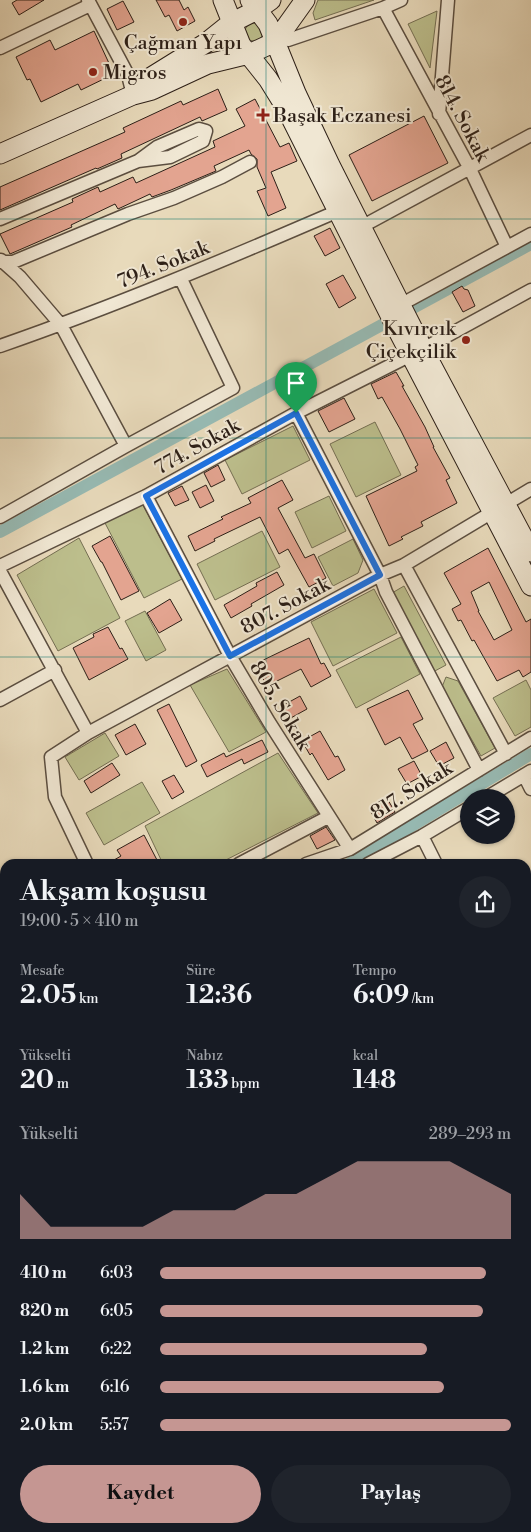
<!DOCTYPE html>
<html lang="tr">
<meta charset="utf-8">
<style>
:root{--surface:#171b24;--page:#20242c;--text:#f1f3f6;--muted:#9ea1a6;--accent:#c59692}
body{margin:0;font-family:"Libre Bodoni",serif;background:var(--page);color:var(--text);height:100vh;display:flex;flex-direction:column;font-size:19px;white-space:nowrap}
*{box-sizing:border-box;margin:0}
p{font-size:16px;color:var(--muted)}
.icon{flex:none;width:28px;height:28px;fill:none;stroke:currentColor;stroke-width:2;stroke-linecap:round;stroke-linejoin:round}
.map{position:relative;flex:1;overflow:hidden}
.sheet{position:absolute;left:0px;top:859px;width:531px;height:674px;display:flex;flex-direction:column;background:var(--surface);border-radius:15px 15px 0 0;box-shadow:0 1px 4px #0004}
.sheet>*{flex:none}
.fabs{position:absolute;left:460px;top:789px;display:grid;gap:10px}
.fabs a{display:grid;place-items:center;width:55px;height:55px;border-radius:50%;background:var(--surface);box-shadow:0 1px 4px #0004;font-size:25px}
.pin{position:absolute;display:grid;place-items:center;width:42px;height:42px;color:#fff;margin:-51px -21px;border-radius:50% 50% 50% 0;rotate:-45deg;box-shadow:0 0 5px #0007}
.pin .icon{rotate:45deg}
.round{display:grid;place-items:center;flex:none;width:52px;height:52px;border-radius:26px;background:var(--page)}
.overview{display:flex;align-items:center;justify-content:space-between;height:85px;padding:0 20px}
h1{font-size:28px;font-weight:800;line-height:38px}
.stats{display:grid;grid-template-columns:repeat(3,1fr);gap:8px;height:85px;padding:5px 20px}
.stats div{display:grid;align-content:center}
.stats b{font-size:25px;font-weight:800}
.stats small{font-size:14px;font-weight:400}
.stats p{font-size:14px}
.chart{height:140px;padding:10px 20px}
.chart p{display:flex;justify-content:space-between}
.chart svg{width:100%;height:90px;margin-top:5px;fill:var(--accent);opacity:.7}
.action{display:flex;gap:10px;margin-top:auto;padding:10px 20px}
.action a{flex:1;height:58px;border-radius:30px;background:var(--accent);color:#111;font-size:20px;font-weight:800;line-height:58px;text-align:center}
.action a+a{background:var(--page);color:var(--text)}
ul{padding:0 20px;list-style:none;font-size:16px}
li{display:grid;grid-template-columns:80px 60px 1fr;align-items:center;height:38px}
li i{height:12px;border-radius:6px;background:var(--accent)}
.map>svg:first-child{display:block}
.green{fill:#bcbe8c;stroke:#746e52}
.lines{fill:none;stroke-linecap:round;stroke-linejoin:round}
.canal{stroke:#97bab3;stroke-width:12}
.building{fill:#e3a490;stroke:#2c1f17;fill-rule:evenodd}
.minor-casing{stroke:#5b4e40;stroke-width:15}
.tertiary-casing{stroke:#5b4e40;stroke-width:19}
.secondary-casing{stroke:#2c1f17;stroke-width:21}
.minor{stroke:#f0e7d3;stroke-width:12}
.tertiary{stroke:#f0e7d3;stroke-width:16}
.secondary{stroke:#f0e7d3;stroke-width:19}
.route-casing{stroke:#fff;stroke-width:10}
.route{stroke:#1a73e8;stroke-width:6}
.grid{fill:none;stroke:#0f766e;stroke-width:1;stroke-opacity:0.55}
.poi-dot{fill:#8f2418;stroke:#f0e7d3;stroke-width:2}
.labels{text-anchor:middle;stroke-width:4;stroke-linejoin:round;paint-order:stroke}
.poi-label{font-size:20px;fill:#2c1f17;stroke:#f0e7d3;text-anchor:start}
.street-label{font-size:20px;fill:#2c1f17;stroke:#f0e7d3}
</style>
<div class="map">
<svg width="531" height="1532" viewBox="0 0 531 1532">
<rect width="100%" height="100%" fill="#e8dabb"/>
<filter id="stains"><feTurbulence type="fractalNoise" baseFrequency=".004" numOctaves="4"/><feColorMatrix values="0 0 0 0 .2 0 0 0 0 .09 0 0 0 0 .02 0 0 0 .5 -.17"/></filter>
<radialGradient id="worn" r=".72"><stop offset=".6" stop-color="#630" stop-opacity="0"/><stop offset="1" stop-color="#630" stop-opacity=".3"/></radialGradient>
<path class="green" d="M318,0H374L315,20L313,13Z
M437,11L430,68L408,24Z
M245 32a9 9 0 1 1 18 0a9 9 0 1 1-18 0Z
M375,422L401,475L356,497L330,444Z
M293,426L310,460L242,494L225,460Z
M329,496L346,531L312,548L295,512Z
M142,503L182,579L144,598L105,523Z
M262,531L280,567L215,600L197,564Z
M79,538L120,618L58,651L17,575Z
M353,539L363,560L358,573L333,586L318,557Z
M404,586L446,665L433,672L392,593Z
M374,589L397,633L333,666L311,622Z
M145,611L166,650L146,661L125,621Z
M401,637L420,674L356,708L336,670Z
M227,669L266,732L229,752L190,685Z
M446,677L458,681L495,748L481,756L442,687Z
M526,680L531,690V727L515,736L493,698Z
M105,733L119,756L79,780L65,757Z
M278,753L318,813L218,864H163L145,826Z
M142,782L160,813L104,845L86,813Z
M5,1090V1146L0,1149V1093Z"/>
<g class="lines">
<path class="canal" d="M0,532L531,244
M349,864L531,754
M0,1016L5,1014
M526,1512L531,1509
M493,1532L501,1528"/>
</g>
<path class="building" d="M17,0H44L19,15L12,3Z
M156,0H179L184,10L188,7L195,21L177,31L169,15L165,17Z
M123,1L134,22L117,30L107,9Z
M94,31L114,74L81,90L78,84L41,102L30,79L27,80L16,57L50,40L55,50Z
M218,89L227,110L202,121L200,117L121,154L122,158L97,169L96,168L0,210V187L125,132L123,128L181,101L183,105Z
M255,99L280,147L289,143L297,161L271,172L286,208L268,216L257,191L266,188L257,167V159L251,154L249,150L214,166L216,171L171,190L152,197L150,194L118,209L115,204L71,225L72,227L10,254L0,234L73,202L72,199L98,187L100,192L133,177L136,183L215,147L213,141L245,126L236,109Z
M424,116L448,163L372,201L349,155Z
M330,228L340,248L325,256L314,236Z
M343,275L356,298L339,308L326,284Z
M462,286L464,289L468,290L475,306L463,312L452,292Z
M396,372L404,386H402L425,427L434,447H433L450,478L446,480L457,503L421,522L423,526L401,537L403,539L389,546L366,496L417,471L415,467L418,465L400,429L382,397L378,399L371,384Z
M344,398L355,419L329,432L318,411Z
M218,465L225,480L211,487L204,473Z
M282,480L293,500L278,508L305,558L314,554L326,578L309,587L288,549L279,554L260,517L214,539L215,541L195,551L188,536L223,519L221,517L251,503L248,498Z
M206,485L214,501L200,508L192,492Z
M182,486L189,500L175,506L168,493Z
M110,536L139,591L121,600L102,562H101L92,546Z
M488,548L526,622L531,619V672L523,677L519,670L497,681L474,640L472,641L461,620L458,621L452,609L461,604L444,573ZM489,582L512,630L494,640L478,611H479L471,592Z
M277,572L284,585L251,604L252,606L231,618L224,605L257,586L256,583Z
M170,599L182,620L159,633L147,613Z
M108,627L120,649L122,648L128,659L89,680L73,648L94,637L93,634Z
M309,638L321,664L324,663L331,676L311,687L301,669L267,686L255,664Z
M408,690L423,719L413,724L428,751L412,759L400,737L385,745L367,709Z
M300,696L307,709L289,719L282,706Z
M169,704L197,761L186,767L157,710Z
M135,724L146,744L126,755L115,735Z
M320,731L335,757L338,756L345,770L328,780L312,753L310,755L302,741Z
M262,740L268,752L244,764L242,759L207,777L201,765L224,753L226,757Z
M446,742L454,758L439,766L430,751Z
M414,761L422,776L407,784L398,769Z
M112,763L120,775L91,793L84,781Z
M174,775L184,792L172,799L162,781Z
M388,800L395,812L377,823L370,810Z
M326,827L335,840L317,849L310,836Z
M144,835L157,860L151,864H107L121,856L117,850Z"/>
<g class="lines">
<g class="minor-casing">
<path id="minor" d="M88,0L128,75L133,95
M383,8L470,169L507,247
M288,40L383,8L401,0
M0,48L90,5
M439,114L448,0
M0,219L138,161L157,147L199,129L206,131L203,141L170,157L138,161
M361,227L531,135
M1,260L20,277L61,325L126,446
M0,262H13L128,214L174,198L222,177L250,162
M400,305L531,234
M0,346C115,306 227,259 338,211
M423,349L531,290
M296,413L380,575L386,592L479,770
M146,496L230,656L269,722L350,849
M0,517L126,446L233,388L181,279
M404,565L506,754
M0,566L146,496L296,413L411,355
M0,571L88,733
M0,700L55,670
M524,775L531,789
M486,798L531,771
M422,836L436,864
M87,864L55,797L51,757L88,733L380,575L404,565L531,489
M239,864L328,817
M306,864L350,849L531,738
M368,864L422,836L469,808
M0,904L5,902
M0,998L5,995
M526,1019L531,1017
M526,1032L531,1041
M0,1033L5,1031
M526,1134L531,1132
M0,1159L5,1157
M0,1299L5,1296
M526,1344L531,1353
M0,1413L5,1410
M526,1499L531,1497
M120,1528L122,1532
M94,1532L100,1528
M472,1532L480,1528
M523,1532L531,1527"/>
</g>
<g class="tertiary-casing">
<path id="tertiary" d="M0,960L5,965
M526,1390L531,1387
M336,1528L338,1532
M292,1532L299,1528"/>
</g>
<g class="secondary-casing">
<path id="secondary" d="M223,0L241,45L268,79L286,108L394,323L531,586
M250,0L268,24L296,93L330,165L423,349L531,552
M139,88L148,79L206,43L231,23L257,10L271,0
M0,154L133,95L152,90L208,64L249,54L275,42L305,0"/>
</g>
<use href="#minor" class="minor"/>
<use href="#tertiary" class="tertiary"/>
<use href="#secondary" class="secondary"/>
</g>
<g class="lines">
<g class="route-casing">
<path id="route" d="M296,413L380,575L230,656L146,496Z"/>
</g>
<use href="#route" class="route"/>
</g>
<path class="grid" d="M266,0V864M0,219H531M0,438H531M0,657H531M0,875H5M526,875H531M0,1094H5M526,1094H531M0,1313H5M526,1313H531M266,1528V1532"/>
<g class="poi-dot">
<circle cx="183" cy="22" r="5"/>
<circle cx="93" cy="72" r="5"/>
<path d="M260.5 107.5h5v5h5v5h-5v5h-5v-5h-5v-5h5z"/>
<circle cx="466" cy="340" r="5"/>
</g>
<g class="labels">
<g class="poi-label">
<text x="183" y="49" text-anchor="middle">Çağman Yapı</text>
<text x="103" y="79">Migros</text>
<text x="273" y="122">Başak Eczanesi</text>
<text x="456" y="335" text-anchor="end">Kıvırcık<tspan x="456" dy="23">Çiçekçilik</tspan></text>
</g>
<g class="street-label">
<text transform="translate(463 118) rotate(62)" y="7">814. Sokak</text>
<text transform="translate(163 264) rotate(-22)" y="7">794. Sokak</text>
<text transform="translate(197 446) rotate(-29)" y="7">774. Sokak</text>
<text transform="translate(285 605) rotate(-28)" y="7">807. Sokak</text>
<text transform="translate(281 705) rotate(59)" y="7">805. Sokak</text>
<text transform="translate(411 790) rotate(-32)" y="7">817. Sokak</text>
</g>
</g>
<rect width="100%" height="100%" filter="url(#stains)"/>
<rect width="100%" height="100%" fill="url(#worn)"/>
</svg>
<div class="fabs">
<a><svg class="icon" aria-label="layers" viewBox="0 0 24 24"><path d="M12 4l9 5-9 5-9-5zM3 14l9 5 9-5"/></svg></a>
</div>
<div class="pin" style="left:296px;top:413px;background:#1e9e55"><svg class="icon" aria-label="arrive" viewBox="0 0 24 24"><path d="M6 21V4h12l-3 4 3 4H6"/></svg></div>
<section class="sheet">
<div class="overview"><div><h1>Akşam koşusu</h1><p>19:00 · 5 × 410 m</p></div><a class="round"><svg class="icon" aria-label="share" viewBox="0 0 24 24"><path d="M12 15V3M7 8l5-5 5 5M5 13v7h14v-7"/></svg></a></div>
<div class="stats">
<div><p>Mesafe</p><b>2.05<small> km</small></b></div>
<div><p>Süre</p><b>12:36</b></div>
<div><p>Tempo</p><b>6:09<small> /km</small></b></div>
</div>
<div class="stats">
<div><p>Yükselti</p><b>20<small> m</small></b></div>
<div><p>Nabız</p><b>133<small> bpm</small></b></div>
<div><p>kcal</p><b>148</b></div>
</div>
<div class="chart"><p><span>Yükselti</span>289–293 m</p>
<svg viewBox="0 0 160 44" preserveAspectRatio="none"><path d="M0 44V22L10 38L20 38L30 38L40 38L50 30L60 30L70 30L80 22L90 22L100 14L110 6L120 6L130 6L140 6L150 14L160 22V44z"/></svg>
</div>
<ul>
<li><b>410 m</b>6:03<i style="width:93%"></i></li>
<li><b>820 m</b>6:05<i style="width:92%"></i></li>
<li><b>1.2 km</b>6:22<i style="width:76%"></i></li>
<li><b>1.6 km</b>6:16<i style="width:81%"></i></li>
<li><b>2.0 km</b>5:57<i style="width:100%"></i></li>
</ul>
<div class="action"><a>Kaydet</a><a>Paylaş</a></div>
</section>
</div>
